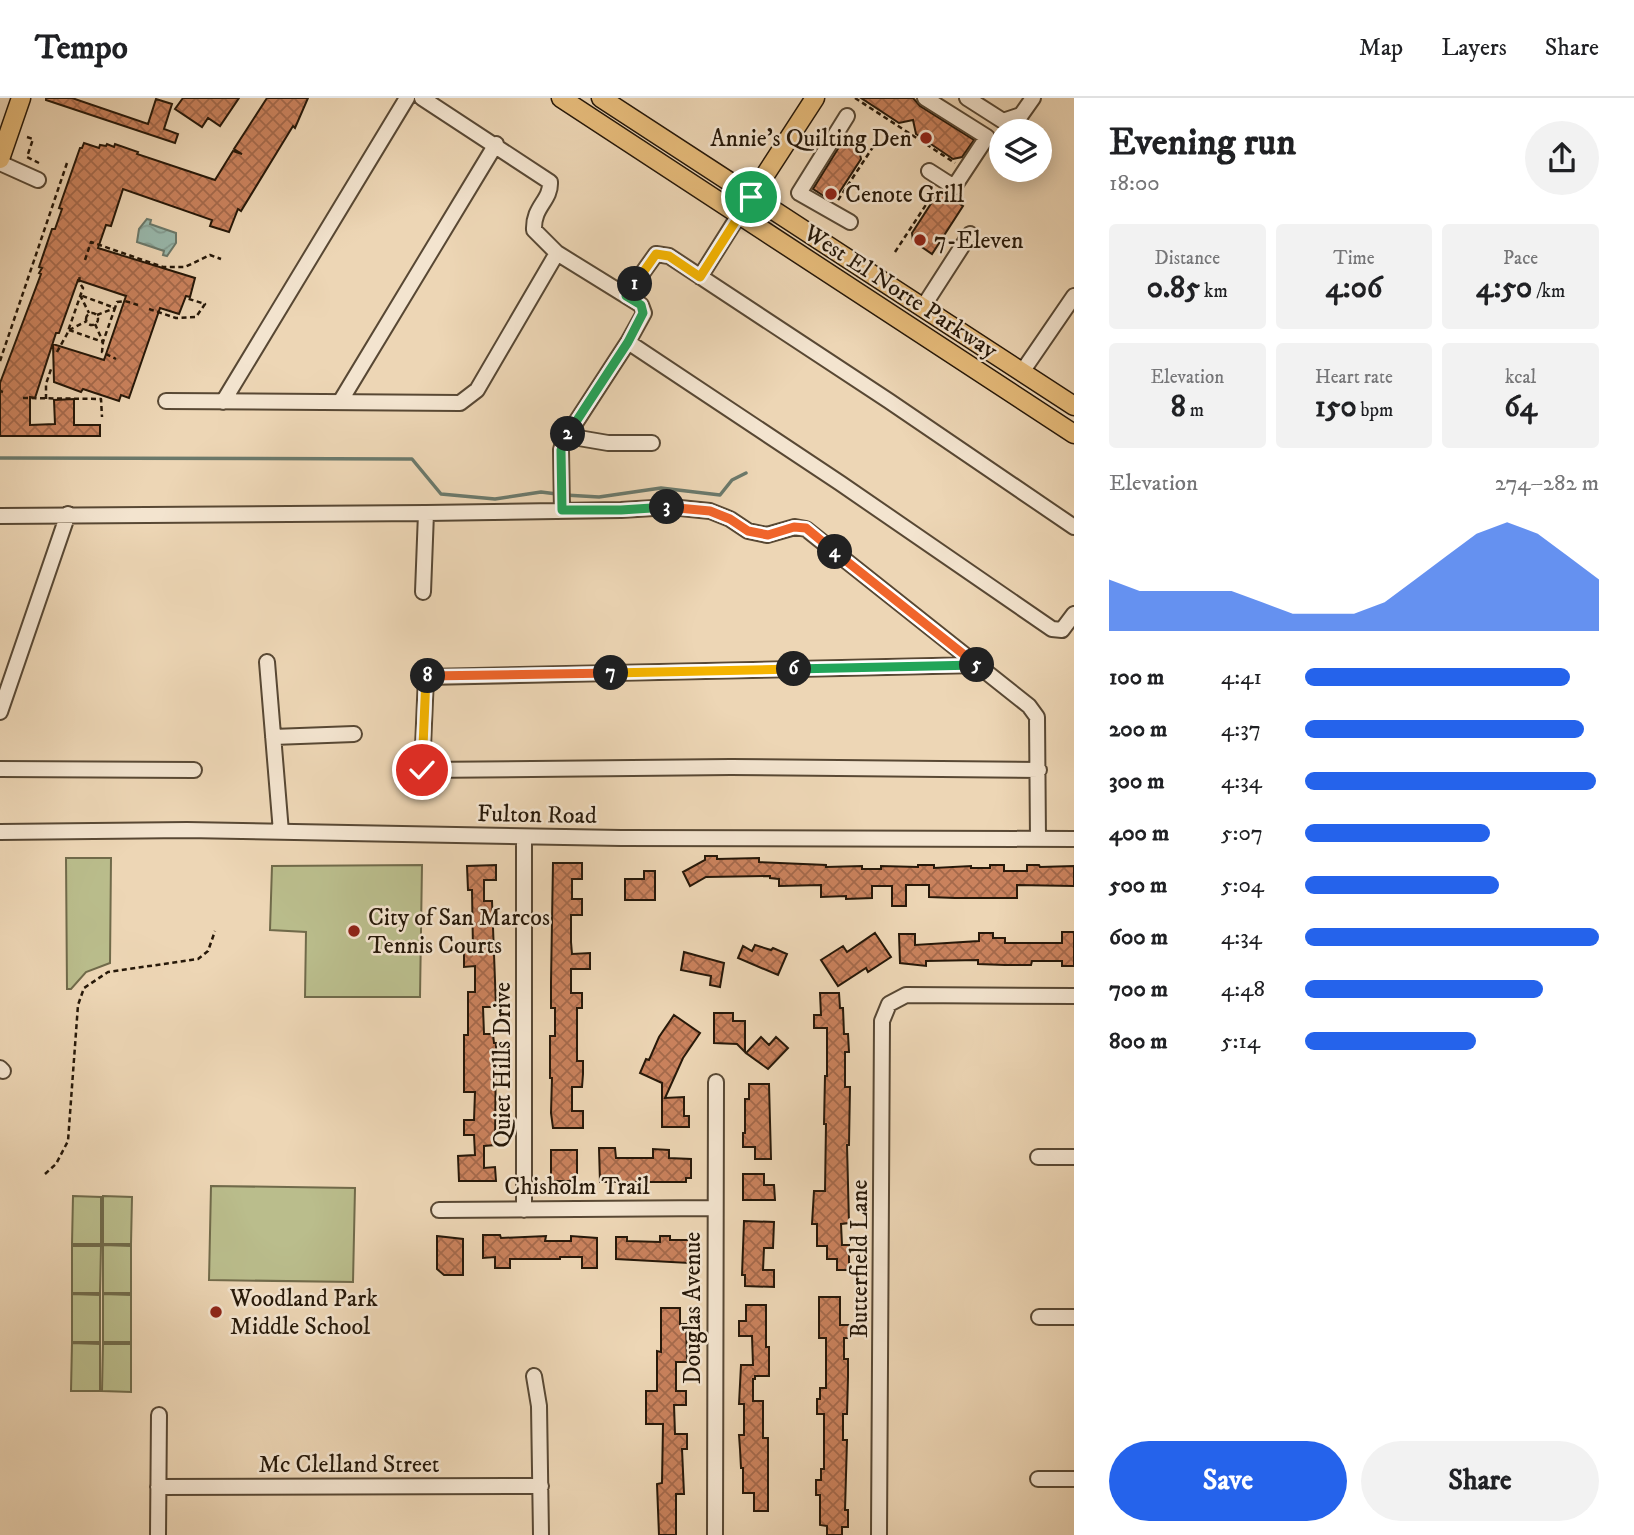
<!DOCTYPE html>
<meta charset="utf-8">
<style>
:root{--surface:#fff;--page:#f2f2f2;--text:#202124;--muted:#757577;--line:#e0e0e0;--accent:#2563eb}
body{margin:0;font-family:"IM FELL DW Pica",serif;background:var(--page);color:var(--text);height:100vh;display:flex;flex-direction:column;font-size:26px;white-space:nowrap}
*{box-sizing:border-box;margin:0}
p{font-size:23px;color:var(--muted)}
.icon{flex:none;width:38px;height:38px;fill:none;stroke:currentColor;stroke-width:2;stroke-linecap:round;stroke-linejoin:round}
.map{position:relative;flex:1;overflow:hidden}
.panel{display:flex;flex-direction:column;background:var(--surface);width:560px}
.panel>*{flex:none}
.controls{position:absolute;left:989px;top:21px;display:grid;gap:14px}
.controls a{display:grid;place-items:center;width:63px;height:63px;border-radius:50%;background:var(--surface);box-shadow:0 4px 18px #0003;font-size:35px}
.pin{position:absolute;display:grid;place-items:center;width:60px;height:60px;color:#fff;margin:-30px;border:4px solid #fff;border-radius:50%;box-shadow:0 2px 7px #0007}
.km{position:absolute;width:35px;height:35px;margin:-18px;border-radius:50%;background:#222;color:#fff;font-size:19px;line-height:35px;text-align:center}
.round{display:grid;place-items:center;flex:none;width:74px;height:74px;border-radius:37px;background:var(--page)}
.headline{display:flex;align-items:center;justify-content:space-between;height:119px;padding:0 35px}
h1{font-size:38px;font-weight:700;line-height:52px}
.stats{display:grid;grid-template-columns:repeat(3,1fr);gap:10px;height:119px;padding:7px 35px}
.stats div{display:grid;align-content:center;border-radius:7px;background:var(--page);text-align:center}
.stats b{font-size:30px;font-weight:700}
.stats small{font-size:19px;font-weight:400}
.stats p{font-size:19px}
.chart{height:196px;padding:14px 35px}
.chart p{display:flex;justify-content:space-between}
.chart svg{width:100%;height:126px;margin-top:7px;fill:var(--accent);opacity:.7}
.primary-button{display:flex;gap:14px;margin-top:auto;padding:14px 35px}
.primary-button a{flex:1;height:80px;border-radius:42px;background:var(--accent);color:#fff;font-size:28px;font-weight:700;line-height:80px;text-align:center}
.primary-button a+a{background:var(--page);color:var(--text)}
ul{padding:0 35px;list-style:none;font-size:23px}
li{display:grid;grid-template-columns:112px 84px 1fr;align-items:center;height:52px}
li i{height:18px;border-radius:9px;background:var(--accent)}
header{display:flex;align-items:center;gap:42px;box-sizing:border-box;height:98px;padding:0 35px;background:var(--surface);border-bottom:2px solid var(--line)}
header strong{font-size:33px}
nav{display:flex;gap:38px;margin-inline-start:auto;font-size:24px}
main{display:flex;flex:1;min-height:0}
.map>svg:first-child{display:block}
.green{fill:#babd8c;stroke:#706a4a;stroke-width:2}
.water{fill:url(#water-waves);stroke:#6b796b;stroke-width:2}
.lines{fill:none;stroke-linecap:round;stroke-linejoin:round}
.stream{stroke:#6b796b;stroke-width:3.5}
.building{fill:url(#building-cross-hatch);stroke:#261809;stroke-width:2}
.minor-casing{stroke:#584834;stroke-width:18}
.major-casing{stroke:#261809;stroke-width:21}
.path{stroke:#261809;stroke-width:2.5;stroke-dasharray:5 3.5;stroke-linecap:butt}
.minor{stroke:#f3e4cf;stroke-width:14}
.major{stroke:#e6bb7a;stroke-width:18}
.split-1-casing{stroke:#fff;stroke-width:14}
.split-2-casing{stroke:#fff;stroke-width:14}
.split-3-casing{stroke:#fff;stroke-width:14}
.split-4-casing{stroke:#fff;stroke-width:14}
.split-5-casing{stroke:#fff;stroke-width:14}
.split-6-casing{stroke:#fff;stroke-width:14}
.split-7-casing{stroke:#fff;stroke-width:14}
.split-8-casing{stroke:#fff;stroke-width:14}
.split-9-casing{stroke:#fff;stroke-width:14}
.split-1{stroke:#f5b400;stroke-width:9}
.split-2{stroke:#22a559;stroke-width:9}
.split-3{stroke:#22a559;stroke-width:9}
.split-4{stroke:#f0652b;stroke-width:9}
.split-5{stroke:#f0652b;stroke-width:9}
.split-6{stroke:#22a559;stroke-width:9}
.split-7{stroke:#f5b400;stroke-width:9}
.split-8{stroke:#f0652b;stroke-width:9}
.split-9{stroke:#f5b400;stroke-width:9}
.poi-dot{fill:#8f2418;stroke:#f3e4cf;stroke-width:2.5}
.labels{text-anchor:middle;stroke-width:5;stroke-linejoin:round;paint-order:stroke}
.poi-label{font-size:24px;fill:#261809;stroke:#f3e4cf;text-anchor:start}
.street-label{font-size:24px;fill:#261809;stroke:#f3e4cf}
</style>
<header>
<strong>Tempo</strong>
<nav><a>Map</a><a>Layers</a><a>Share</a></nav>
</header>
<main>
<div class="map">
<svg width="1074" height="1437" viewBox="0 0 1074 1437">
<defs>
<pattern id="water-waves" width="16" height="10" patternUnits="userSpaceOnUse" patternTransform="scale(1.75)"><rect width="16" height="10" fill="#99b9ad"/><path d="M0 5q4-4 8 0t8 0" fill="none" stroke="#849e94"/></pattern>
<pattern id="building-cross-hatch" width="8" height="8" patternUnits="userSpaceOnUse" patternTransform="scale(1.75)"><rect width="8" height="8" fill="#ca825d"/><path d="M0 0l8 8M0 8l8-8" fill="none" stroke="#a4694b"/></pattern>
</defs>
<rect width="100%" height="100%" fill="#edd6b5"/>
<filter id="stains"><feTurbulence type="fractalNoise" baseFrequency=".00286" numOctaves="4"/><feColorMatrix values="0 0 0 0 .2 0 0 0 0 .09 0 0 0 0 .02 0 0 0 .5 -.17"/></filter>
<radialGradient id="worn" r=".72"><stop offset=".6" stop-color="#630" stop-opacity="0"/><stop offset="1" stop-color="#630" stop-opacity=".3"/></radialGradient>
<path class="green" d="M66,760H111L110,865L86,874L71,891H67Z
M422,767L420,899H305L306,834L270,832L272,768Z
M211,1088L355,1090L353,1184L209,1182Z
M73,1098L101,1099V1146H72Z
M103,1098L132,1099L131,1146H103Z
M103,1147L131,1148V1195H103Z
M72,1148H101L100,1195H72Z
M72,1196L100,1197V1244H72Z
M103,1196L131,1197V1244H103Z
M72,1245L100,1246V1293H71Z
M103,1246H131V1294L102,1293Z"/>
<path class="water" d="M147,121L151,122L150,126L176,135V145L167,158L163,157L164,153L137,144L139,131Z"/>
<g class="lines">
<path class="stream" d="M0,360L412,361L441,396L495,401L541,394L557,396
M565,397L599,399L661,390L720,397L732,382L746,375"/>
</g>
<path class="building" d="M46,0H72L148,26L156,1L172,6L164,31L178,36L175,45L46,2Z
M183,0H239L220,28L208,20L202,29L175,11Z
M267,0H308L295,30L293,28L241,113L238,111L229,134L210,128L212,122L123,91L111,128L106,127L98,150L195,180L190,199L186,198L179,216L160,210L129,300L121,297L119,303L83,291L81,294L54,284L53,246L104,262L126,198L78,182L59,235H56L35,300L30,299V327L55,326L54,302L74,301V327H100V338H0V285L41,176L39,175L42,170L39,169L52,131H55L62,111L59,110L80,50H82L84,45L99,50L100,47L106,48L107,46L114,49L115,46L138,54L137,56L215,82L233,53L242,56L234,51Z
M861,0H913L920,8L974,42L962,59L953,61L916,36L913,22L899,25Z
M844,41L859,52L861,61L837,98L827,100L813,91Z
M945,96L963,108L932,156L913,143L912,135L936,98Z
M705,758H717V761L759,760V764L826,767V769L862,768V771H881V768L918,769V767H934V770L971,768V770H990V767H1004V773H1027V767H1039L1040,769L1074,768V788L1017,787V800H955L929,799V787H906V808H892V788H872V800L846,801V798L821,799V787L779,788V781L770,780V778L706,779L690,788L683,774L705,762Z
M553,765H582V781H572V801H582V817H571V844L572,856L590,855V871H571V895H582V910H577V963H583V976L582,989H572V1013H583V1030H553L551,1015L552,980H550V938H555V910H551V884Z
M496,767V782H484V803H492L496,909H483L484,936H493L494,945H496L495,1047L484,1048V1070L495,1069L496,1083H459L458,1058L475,1057L474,1037H464V1022H474L475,994H464V937H468V894H475V868L464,869V853L473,852L472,792H468L467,768Z
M644,773H655V802H625V781H644Z
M1062,834H1074V868H1062V863H1032L1031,867H1005L978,866V862L926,863V868L900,865L899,836H915V847L979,843V835H993V840H1005V845H1062Z
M875,835L891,859L868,874L866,870L838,888L821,862L843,848L847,854Z
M755,847L771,852L773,850L787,856L778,877L738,860L743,848L752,853Z
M684,854L724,865L720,889L710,887L711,878L681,872Z
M820,895H839L840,910H843L844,936H848L849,954H845V989H850L849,1047H847L849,1125L841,1126L842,1147H849V1172H837V1161H827V1148H817V1126H812L814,1093H825L826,1026H824L825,978H827V930H814V917H821Z
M714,915H733V923H745V954L737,946L714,945Z
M674,917L700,935L683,960L665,1000L684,999V1018H689V1029H662V985L640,975L646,961L649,962L659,939Z
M761,939L769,947L776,939L788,950L768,971L746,955Z
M749,986H769L771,1061H755V1049H743V1035H745V1001H749Z
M599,1050H615L616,1060H653V1051L669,1052V1060L691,1061V1080H686V1084H600Z
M551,1052H577V1083H551Z
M743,1076H764V1087H774L775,1102H743Z
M744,1123L774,1124L773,1150H764L763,1172H774V1189L745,1188V1177H742Z
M483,1137H500L501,1140L546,1138L545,1143H571V1138L597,1140V1170H582V1159H560V1161H510V1170H495V1159L483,1160Z
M437,1138L463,1141V1177H444L437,1171Z
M660,1138H670V1142H689V1165L616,1161V1139H627V1143L660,1144Z
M819,1199H840V1227H849V1240H844V1261H848V1279L847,1316H843V1342H847L845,1412H848V1429H842V1437H827V1428L820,1427V1397H816V1382H821V1371H824V1316H817V1301H820V1290H826V1240H819Z
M746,1207H766V1249H769V1278H755V1281H753V1303H763V1340H768V1413H754V1395H743V1370H741L740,1351L739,1337H744V1306H739L741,1267H753L752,1238H739V1223H746Z
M661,1210H680V1226H686L687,1264H676V1293H686V1307H674L675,1336H687V1351H682L684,1396H676V1437H659L657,1386L662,1385L663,1326H646V1293H657V1253L661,1254Z"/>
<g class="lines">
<g class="minor-casing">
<path id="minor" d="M422,0L550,84C551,103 533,108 534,132L557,155L641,207L644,215L628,244L563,344L561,352L562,412
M925,0L987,39L954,89L929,73
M967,0L1003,23L1021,17L1033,0
M847,18L799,95L850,124
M0,65L38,82
M700,179L739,117
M626,198L656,156L669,158L889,303L1074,429
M923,209L970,136
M628,244L840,385L1052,531L1062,532L1074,516
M1022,274L1074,198
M166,303L460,305L477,292L557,155
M223,304L407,0
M340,304L496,46
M567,338L608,345H652
M0,418L426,415L621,412L670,409L710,413L730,421L748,433L767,437L795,429L806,431L1029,608L1037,619L1038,741
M423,494L426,415
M267,564L281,734
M978,567L426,579L422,672L731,669L1039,672
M0,614L68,416
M273,639L354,636
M0,671L194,672
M0,734L187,732L621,740L1074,741
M524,739V1112
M0,970L3,973
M1038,1059H1074
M439,1112L715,1110
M1039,1219H1074
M534,1278L539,1308L541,1437
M1038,1381H1074
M158,1389L541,1388
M158,1437L159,1317
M715,1437L716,984
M879,1437L882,923L889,906L906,897L1074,898"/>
</g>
<g class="major-casing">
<path id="major" d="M561,0L1074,336
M601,0L1074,308
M0,61L21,0
M745,108L815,0"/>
</g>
<path class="path" d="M855,0L955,65
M27,39L33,41L27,59L39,65
M838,102L873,49
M895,154L935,93
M85,162L91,144L163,169H185L210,157L221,161
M80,197L89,215
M149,211L176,220L196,219L205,206L186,200
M86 221a6 6 0 1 1 12 0a6 6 0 1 1-12 0Z
M97,217L115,210L117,204L125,203L138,207
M95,226L103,244L102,254L116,261
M69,232L103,244L115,210L80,197
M69,232L87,223
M57,254L67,236L83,190L79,184L80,176
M0,263L68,62
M0,293L3,294
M23,300L101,301L102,319
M46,301V286L52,268
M45,1076L56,1066L68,1043L78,907L84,890L108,874L198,861L208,853L215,833"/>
<use href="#minor" class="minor"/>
<use href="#major" class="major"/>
</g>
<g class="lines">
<g class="split-1-casing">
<path id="split-1" d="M635,186L656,156L669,158L700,179L751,99"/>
</g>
<g class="split-2-casing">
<path id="split-2" d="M568,336L628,244L643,215L641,207L626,198L635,186"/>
</g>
<g class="split-3-casing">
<path id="split-3" d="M568,336L561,352L562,412H621L667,409"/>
</g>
<g class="split-4-casing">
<path id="split-4" d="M667,409L710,413L730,421L748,433L768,437L794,429L806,430L835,454"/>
</g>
<g class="split-5-casing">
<path id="split-5" d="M835,454L977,567"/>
</g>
<g class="split-6-casing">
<path id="split-6" d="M794,571L977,567"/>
</g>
<g class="split-7-casing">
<path id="split-7" d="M611,575L794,571"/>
</g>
<g class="split-8-casing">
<path id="split-8" d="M428,578L611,575"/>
</g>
<g class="split-9-casing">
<path id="split-9" d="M422,672L426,579L428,578"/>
</g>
<use href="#split-1" class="split-1"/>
<use href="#split-2" class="split-2"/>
<use href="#split-3" class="split-3"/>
<use href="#split-4" class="split-4"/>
<use href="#split-5" class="split-5"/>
<use href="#split-6" class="split-6"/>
<use href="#split-7" class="split-7"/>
<use href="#split-8" class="split-8"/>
<use href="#split-9" class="split-9"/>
</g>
<g class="poi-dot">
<circle cx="926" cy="40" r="7"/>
<circle cx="831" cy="96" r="7"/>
<circle cx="920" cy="142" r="7"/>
<circle cx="354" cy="833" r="7"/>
<circle cx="216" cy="1214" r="7"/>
</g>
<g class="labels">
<g class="poi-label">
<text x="912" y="48" text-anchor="end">Annie's Quilting Den</text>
<text x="845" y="104">Cenote Grill</text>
<text x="934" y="150">7-Eleven</text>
<text x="368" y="827">City of San Marcos<tspan x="368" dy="28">Tennis Courts</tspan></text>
<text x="230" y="1208">Woodland Park<tspan x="230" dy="28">Middle School</tspan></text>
</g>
<g class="street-label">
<text transform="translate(901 193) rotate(33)" y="8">West El Norte Parkway</text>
<text transform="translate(537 716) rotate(1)" y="8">Fulton Road</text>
<text transform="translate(502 967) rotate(-90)" y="8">Quiet Hills Drive</text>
<text x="577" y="1096">Chisholm Trail</text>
<text transform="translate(859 1161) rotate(-90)" y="8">Butterfield Lane</text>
<text transform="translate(692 1210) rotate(-90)" y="8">Douglas Avenue</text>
<text x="349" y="1374">Mc Clelland Street</text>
</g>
</g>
<rect width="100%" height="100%" filter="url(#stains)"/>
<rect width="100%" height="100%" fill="url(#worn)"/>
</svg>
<div class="controls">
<a><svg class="icon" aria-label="layers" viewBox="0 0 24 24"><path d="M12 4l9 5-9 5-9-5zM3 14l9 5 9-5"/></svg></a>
</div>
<div class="pin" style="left:751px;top:99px;background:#1e9e55"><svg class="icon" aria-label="arrive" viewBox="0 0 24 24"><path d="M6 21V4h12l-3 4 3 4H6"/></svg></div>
<div class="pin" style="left:422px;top:672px;background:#d93025"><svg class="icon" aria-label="check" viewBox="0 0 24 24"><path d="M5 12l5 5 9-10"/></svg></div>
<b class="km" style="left:635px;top:186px">1</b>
<b class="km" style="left:568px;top:336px">2</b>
<b class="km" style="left:667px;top:409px">3</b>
<b class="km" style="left:835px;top:454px">4</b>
<b class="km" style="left:977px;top:567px">5</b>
<b class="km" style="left:794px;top:571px">6</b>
<b class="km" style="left:611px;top:575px">7</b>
<b class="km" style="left:428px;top:578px">8</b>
</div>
<section class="panel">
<div class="headline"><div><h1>Evening run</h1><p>18:00</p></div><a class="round"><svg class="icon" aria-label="share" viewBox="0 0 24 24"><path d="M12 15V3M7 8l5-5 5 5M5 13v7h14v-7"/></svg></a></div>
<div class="stats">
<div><p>Distance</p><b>0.85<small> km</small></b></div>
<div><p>Time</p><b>4:06</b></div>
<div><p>Pace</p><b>4:50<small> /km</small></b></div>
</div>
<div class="stats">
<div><p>Elevation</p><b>8<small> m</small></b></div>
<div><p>Heart rate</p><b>150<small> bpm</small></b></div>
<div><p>kcal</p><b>64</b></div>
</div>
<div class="chart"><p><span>Elevation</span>274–282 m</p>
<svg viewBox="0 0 160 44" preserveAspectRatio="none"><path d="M0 44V26L10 30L20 30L30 30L40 30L50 34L60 38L70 38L80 38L90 34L100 26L110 18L120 10L130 6L140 10L150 18L160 26V44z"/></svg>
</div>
<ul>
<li><b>100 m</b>4:41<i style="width:90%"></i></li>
<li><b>200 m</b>4:37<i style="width:95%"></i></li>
<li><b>300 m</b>4:34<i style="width:99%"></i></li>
<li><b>400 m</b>5:07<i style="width:63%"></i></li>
<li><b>500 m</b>5:04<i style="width:66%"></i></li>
<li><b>600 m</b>4:34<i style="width:100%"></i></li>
<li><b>700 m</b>4:48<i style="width:81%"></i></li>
<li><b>800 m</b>5:14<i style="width:58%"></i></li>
</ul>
<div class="primary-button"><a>Save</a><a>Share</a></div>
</section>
</main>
